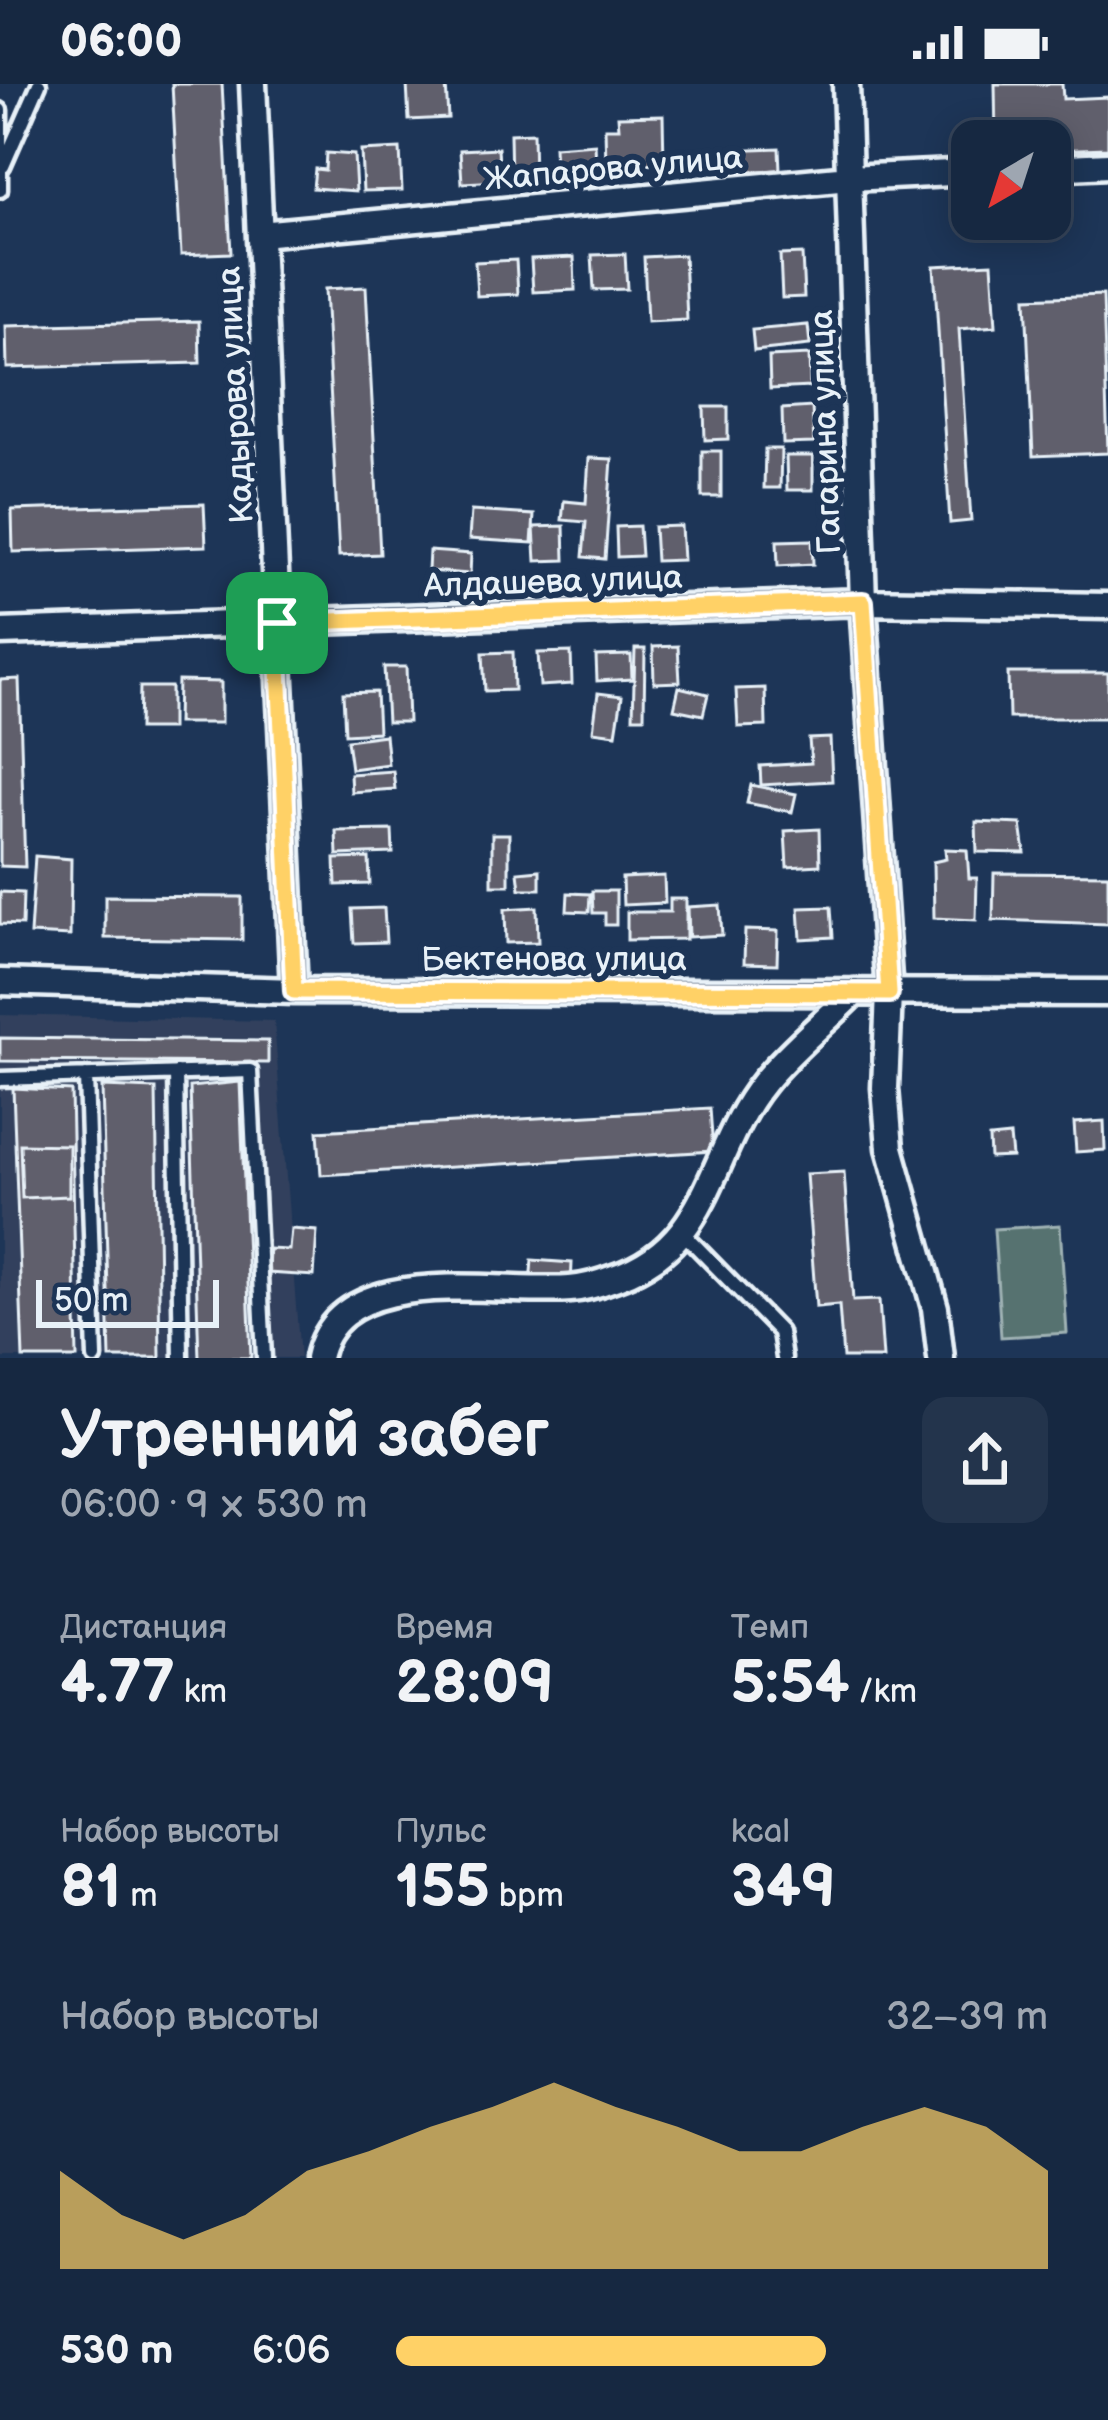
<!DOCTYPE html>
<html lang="ru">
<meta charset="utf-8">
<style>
:root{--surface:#162841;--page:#23344c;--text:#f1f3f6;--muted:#9ea6b1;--line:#35445a;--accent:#ffd166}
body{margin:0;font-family:"Balsamiq Sans",sans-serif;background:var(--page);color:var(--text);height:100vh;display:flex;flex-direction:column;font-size:45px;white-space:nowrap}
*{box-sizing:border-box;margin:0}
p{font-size:39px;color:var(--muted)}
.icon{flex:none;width:66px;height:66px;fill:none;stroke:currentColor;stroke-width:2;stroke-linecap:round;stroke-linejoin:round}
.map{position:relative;height:1274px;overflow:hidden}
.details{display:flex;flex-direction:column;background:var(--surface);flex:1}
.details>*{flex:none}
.needle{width:78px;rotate:219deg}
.controls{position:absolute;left:951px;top:36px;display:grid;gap:24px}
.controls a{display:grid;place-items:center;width:120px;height:120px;border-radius:24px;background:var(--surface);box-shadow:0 6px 30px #0003,0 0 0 3px var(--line);font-size:60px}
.scale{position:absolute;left:36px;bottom:30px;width:183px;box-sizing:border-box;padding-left:12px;border:6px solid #e8f1f8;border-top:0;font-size:33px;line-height:42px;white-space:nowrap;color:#e8f1f8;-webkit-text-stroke:9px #1d3557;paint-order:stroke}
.pin{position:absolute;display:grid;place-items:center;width:102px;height:102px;color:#fff;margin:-51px;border-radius:24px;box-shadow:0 6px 18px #0006}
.round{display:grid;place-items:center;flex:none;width:126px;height:126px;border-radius:24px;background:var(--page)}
.summary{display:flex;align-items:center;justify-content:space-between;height:204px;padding:0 60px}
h1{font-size:66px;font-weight:600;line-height:90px}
.stats{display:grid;grid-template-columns:repeat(3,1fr);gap:18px;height:204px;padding:12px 60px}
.stats div{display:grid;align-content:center}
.stats b{font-size:60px;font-weight:600}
.stats small{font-size:33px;font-weight:400}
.stats p{font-size:33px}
.chart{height:336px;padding:24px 60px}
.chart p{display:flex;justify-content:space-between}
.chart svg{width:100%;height:216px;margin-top:12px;fill:var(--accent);opacity:.7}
ul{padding:0 60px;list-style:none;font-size:39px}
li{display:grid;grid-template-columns:192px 144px 1fr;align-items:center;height:90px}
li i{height:30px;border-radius:15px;background:var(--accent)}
.status{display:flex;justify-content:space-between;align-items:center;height:84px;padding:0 60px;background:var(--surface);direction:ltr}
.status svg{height:33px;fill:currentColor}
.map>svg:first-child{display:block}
.built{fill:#31415d}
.green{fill:#56726f;stroke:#9fb2b4;stroke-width:3}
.building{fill:#615e6c;stroke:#e8f1f8;stroke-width:3}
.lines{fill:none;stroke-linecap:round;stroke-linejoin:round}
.service-casing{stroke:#e8f1f8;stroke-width:21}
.minor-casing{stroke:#e8f1f8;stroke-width:33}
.service{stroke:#1d3557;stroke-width:12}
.minor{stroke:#1d3557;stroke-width:24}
.route-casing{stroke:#fff;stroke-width:24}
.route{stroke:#ffd166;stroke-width:15}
.labels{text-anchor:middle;stroke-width:12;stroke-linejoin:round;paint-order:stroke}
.street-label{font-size:33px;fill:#e8f1f8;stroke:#1d3557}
</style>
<div class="status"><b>06:00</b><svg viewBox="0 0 49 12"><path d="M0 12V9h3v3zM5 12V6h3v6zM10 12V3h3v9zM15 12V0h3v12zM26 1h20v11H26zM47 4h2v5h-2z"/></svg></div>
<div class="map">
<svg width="1108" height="1274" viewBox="0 0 1108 1274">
<rect width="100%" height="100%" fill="#1d3557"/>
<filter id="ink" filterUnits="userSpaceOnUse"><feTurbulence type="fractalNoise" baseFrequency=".00833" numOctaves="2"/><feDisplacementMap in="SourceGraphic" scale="24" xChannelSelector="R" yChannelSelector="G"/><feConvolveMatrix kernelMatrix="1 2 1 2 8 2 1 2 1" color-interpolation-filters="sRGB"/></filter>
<g filter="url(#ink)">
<path class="built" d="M0,931L274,937L300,1274H0Z"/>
<path class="green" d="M1060,1141L1067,1249L1001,1253L994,1145Z"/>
<path class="building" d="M172,0H222L231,169L181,171Z
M407,0H446L448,34L409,36Z
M995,0H1062L1063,15L1108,13V64L1050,66V57H996Z
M663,31L664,79L606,81L605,44H619L618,32Z
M533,49L534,95L511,96L510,50Z
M595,60L597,101L556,103L554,63Z
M498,64L500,97L462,99L460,66Z
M779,64L780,86L729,88L728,66Z
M400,65L402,106L363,107L361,67Z
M326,69L354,71L356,107L313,104L315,85L325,86Z
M625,170L627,205L594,206L592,171Z
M802,170L804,213L782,214L780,171Z
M684,171L687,236L647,238L644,173Z
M574,173L575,206L533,208L531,175Z
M516,176L518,210L477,212L475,178Z
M992,179L996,242L959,245L971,437L950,439L934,182Z
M366,203L380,470L339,472L325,205Z
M1103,211L1108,369L1033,372L1026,214Z
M199,237L200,279L7,284L6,242Z
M808,241L810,261L754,267L752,246Z
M809,271L810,303L770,305L769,273Z
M704,323H728V355L705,356Z
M812,323L814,359L783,360L782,325Z
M765,365H781L780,404H764Z
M702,367H721V413H702Z
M786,372H813V406H787Z
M589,374L612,375L605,475L583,473L586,438L562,436L564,417L586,419Z
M204,420L206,462L13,468L12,426Z
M471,427L534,431L532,459L469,455Z
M564,442L565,476L536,477L534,443Z
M639,442L641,472L617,473L616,443Z
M681,442L683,476L656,477L654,443Z
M812,456L813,480L778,482L777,457Z
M429,467L471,470L470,490L428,487Z
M678,562L680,598L654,599L653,563Z
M635,565H645L644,633H633Z
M513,568L514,606L485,607L483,569Z
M571,568L572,600L540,602L538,569Z
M631,571L632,595L597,597L596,572Z
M384,583H406L408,638H387Z
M1008,589H1108V634H1009Z
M19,595L25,783L0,782V596Z
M178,597L221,598V639H177Z
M140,603H171V645H139Z
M679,603L708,610L703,631L674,625Z
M765,604L766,642L738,643L736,605Z
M376,608L378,648L345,650L343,609Z
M598,609L622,612L616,650L593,647Z
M385,651L388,680L351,685L347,656Z
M830,654L832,697L761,701L760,682L811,679L809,655Z
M393,687L395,705L351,708L350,690Z
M751,701L796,710L792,728L747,719Z
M976,738L1021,740L1025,769L977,768Z
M819,745L820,781L787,783L785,747Z
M392,746L393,769L337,771L336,747Z
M492,750H509V801H492Z
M945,765L967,766L969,794H977L976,836L934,834L933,778L946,775Z
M35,772L71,775L70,852L30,850Z
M369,774L370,800L336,801L335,775Z
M540,786V805H520L518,788Z
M994,789L1108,790V840L993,836Z
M664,792L665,819L623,821L622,794Z
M592,807H616V841H605V829H593Z
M0,808L23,809L22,841L0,840Z
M568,809L590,810L589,828L567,827Z
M105,812L242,813V856L105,854Z
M670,815H686V855L627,856V828H670Z
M720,821L722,851L689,853L688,823Z
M537,823L538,858L506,859L505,825Z
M831,823L833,853L801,855L799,824Z
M384,824L386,858L354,859L352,825Z
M745,846L778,847L777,880L744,879Z
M0,954L268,957V979L0,977Z
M240,998L251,1274H199L190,1003Z
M102,1003L156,1005L160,1274H110Z
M13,1004L71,1007L77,1274H23Z
M710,1024L713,1067L321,1091L318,1047Z
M1104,1037L1105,1066L1076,1068L1074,1039Z
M1010,1052L1012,1073L990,1074L989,1054Z
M20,1060L69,1061V1112L22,1114Z
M844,1088L853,1217L879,1216L883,1274H843L839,1221L816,1223L806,1090Z
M291,1145L317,1147L314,1192L268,1189L269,1165L289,1166Z
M532,1176L572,1179L571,1202L530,1200Z"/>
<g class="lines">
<g class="service-casing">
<path id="service" d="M0,26V106
M3,82L39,0
M176,989L181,1274
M86,992L95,1274
M0,995L250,987L264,1274
M684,1150L780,1248L784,1274"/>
</g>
<g class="minor-casing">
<path id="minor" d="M253,0L294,907
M846,0L863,518L889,909L885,1004L890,1064L935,1224L941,1274
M1050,84L1108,81
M260,150L849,94L972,88
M0,548L863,518L1108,522
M0,898L294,907L1108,909
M318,1274C339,1175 499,1211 570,1205C584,1204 601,1199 614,1194C713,1161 707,1068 764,998C790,966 825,938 855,908"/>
</g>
<use href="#service" class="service"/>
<use href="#minor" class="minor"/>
</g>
</g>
<g class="lines" filter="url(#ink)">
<g class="route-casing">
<path id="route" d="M863,518L889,909L294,907L277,539Z"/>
</g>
<use href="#route" class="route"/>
</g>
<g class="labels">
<g class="street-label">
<text transform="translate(613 83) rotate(-5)" y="12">Жапарова улица</text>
<text transform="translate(234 311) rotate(-93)" y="12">Кадырова улица</text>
<text transform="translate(824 348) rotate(-92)" y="12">Гагарина улица</text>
<text transform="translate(553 496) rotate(-2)" y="12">Алдашева улица</text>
<text x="554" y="886">Бектенова улица</text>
</g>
</g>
</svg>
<div class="controls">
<a><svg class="needle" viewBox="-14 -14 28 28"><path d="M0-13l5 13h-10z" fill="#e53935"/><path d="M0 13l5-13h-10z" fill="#9ea6b1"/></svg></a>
</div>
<div class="scale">50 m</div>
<div class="pin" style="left:277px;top:539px;background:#1e9e55"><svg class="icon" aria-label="arrive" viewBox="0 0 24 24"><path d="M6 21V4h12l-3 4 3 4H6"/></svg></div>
</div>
<section class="details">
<div class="summary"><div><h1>Утренний забег</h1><p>06:00 · 9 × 530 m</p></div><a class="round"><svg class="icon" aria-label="share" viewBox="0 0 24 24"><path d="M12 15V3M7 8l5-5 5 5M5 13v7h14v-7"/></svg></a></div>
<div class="stats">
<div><p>Дистанция</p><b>4.77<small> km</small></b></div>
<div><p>Время</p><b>28:09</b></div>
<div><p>Темп</p><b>5:54<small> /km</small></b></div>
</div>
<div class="stats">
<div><p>Набор высоты</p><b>81<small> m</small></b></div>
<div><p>Пульс</p><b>155<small> bpm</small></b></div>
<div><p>kcal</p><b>349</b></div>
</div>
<div class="chart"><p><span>Набор высоты</span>32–39 m</p>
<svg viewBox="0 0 160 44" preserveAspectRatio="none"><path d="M0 44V24L10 33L20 38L30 33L40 24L50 20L60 15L70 11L80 6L90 11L100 15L110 20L120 20L130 15L140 11L150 15L160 24V44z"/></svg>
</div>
<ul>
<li><b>530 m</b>6:06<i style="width:66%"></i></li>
</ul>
</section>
